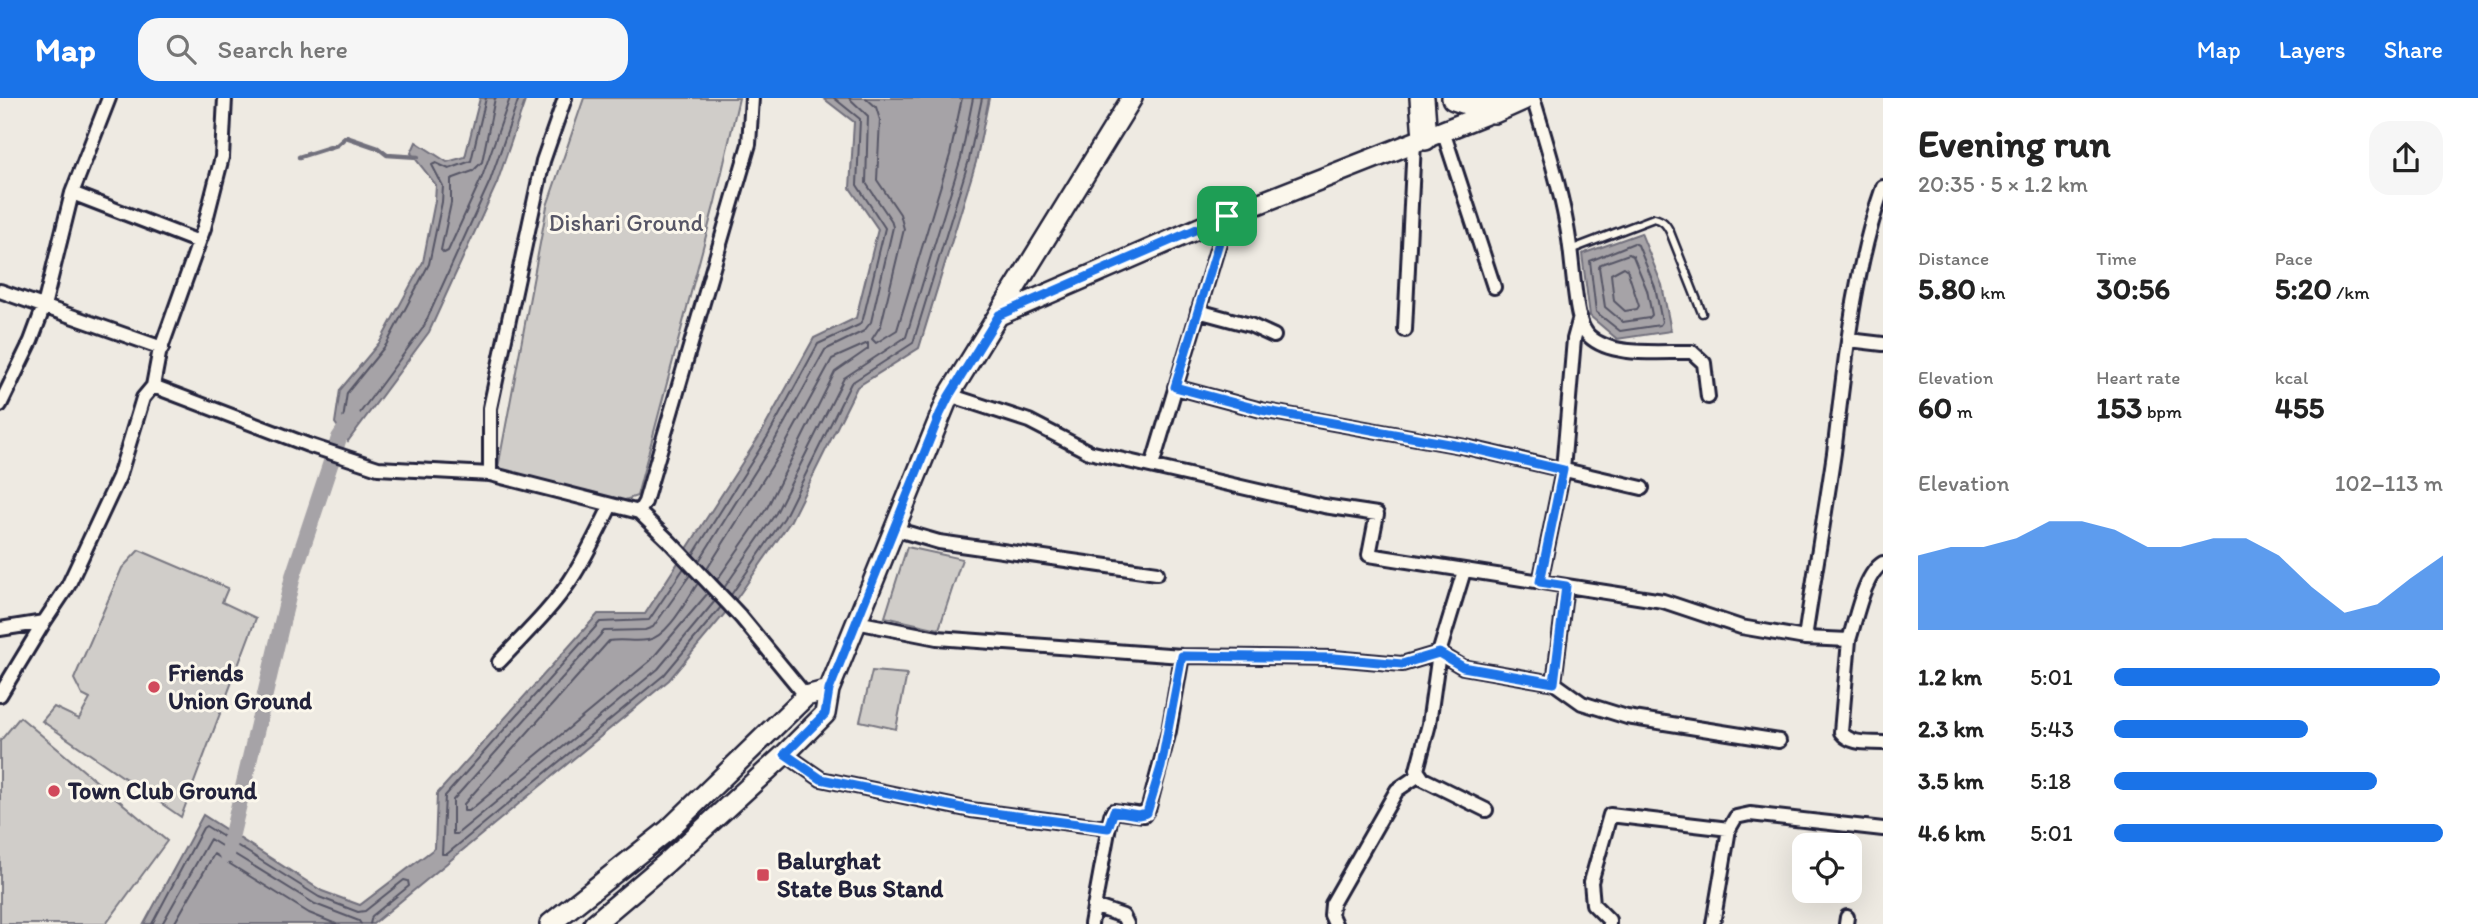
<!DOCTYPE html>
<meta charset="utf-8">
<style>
:root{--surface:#fff;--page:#f6f6f6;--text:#222;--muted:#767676;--accent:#1a73e8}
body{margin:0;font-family:Itim,sans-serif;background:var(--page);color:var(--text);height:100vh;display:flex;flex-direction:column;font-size:26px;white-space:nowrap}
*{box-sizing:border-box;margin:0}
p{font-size:23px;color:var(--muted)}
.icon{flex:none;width:38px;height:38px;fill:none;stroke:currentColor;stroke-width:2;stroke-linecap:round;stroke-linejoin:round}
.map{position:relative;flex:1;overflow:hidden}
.details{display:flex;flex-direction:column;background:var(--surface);width:595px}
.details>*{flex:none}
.tools{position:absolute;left:1792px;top:735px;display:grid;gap:14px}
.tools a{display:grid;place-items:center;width:70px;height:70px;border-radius:14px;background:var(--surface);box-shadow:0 7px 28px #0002;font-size:35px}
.pin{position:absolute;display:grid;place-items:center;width:60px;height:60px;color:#fff;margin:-30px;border-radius:14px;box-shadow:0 4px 10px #0006}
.round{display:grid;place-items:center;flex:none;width:74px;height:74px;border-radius:21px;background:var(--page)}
.headline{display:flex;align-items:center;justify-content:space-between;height:119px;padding:0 35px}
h1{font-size:38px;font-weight:800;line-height:52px}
.stats{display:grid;grid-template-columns:repeat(3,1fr);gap:10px;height:119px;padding:7px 35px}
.stats div{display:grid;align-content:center}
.stats b{font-size:30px;font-weight:800}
.stats small{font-size:19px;font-weight:400}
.stats p{font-size:19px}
.chart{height:196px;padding:14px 35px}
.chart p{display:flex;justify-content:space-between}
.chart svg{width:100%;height:126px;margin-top:7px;fill:var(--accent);opacity:.7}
ul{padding:0 35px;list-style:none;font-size:23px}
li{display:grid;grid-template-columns:112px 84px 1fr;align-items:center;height:52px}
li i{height:18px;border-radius:9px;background:var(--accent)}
header{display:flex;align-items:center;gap:42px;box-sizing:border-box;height:98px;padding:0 35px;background:var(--accent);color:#fff}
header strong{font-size:33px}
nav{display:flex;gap:38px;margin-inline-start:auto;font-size:24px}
.search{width:490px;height:63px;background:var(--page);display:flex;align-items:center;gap:18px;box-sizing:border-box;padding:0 24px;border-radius:21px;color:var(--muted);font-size:26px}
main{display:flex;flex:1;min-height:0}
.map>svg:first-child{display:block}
.green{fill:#d0cdc9;stroke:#797882;stroke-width:2}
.water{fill:#a6a3a7;stroke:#716f7c;stroke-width:2}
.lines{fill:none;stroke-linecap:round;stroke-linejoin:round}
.shore{stroke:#575666;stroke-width:2}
.stream{stroke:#716f7c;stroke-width:4.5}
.canal{stroke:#a6a3a7;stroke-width:16}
.lane-casing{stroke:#22223b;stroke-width:11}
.street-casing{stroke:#22223b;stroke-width:18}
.primary-casing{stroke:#22223b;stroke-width:24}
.highway-casing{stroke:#22223b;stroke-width:28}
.lane{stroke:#fbf7ec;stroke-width:6}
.street{stroke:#fbf7ec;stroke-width:12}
.primary{stroke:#fbf7ec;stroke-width:19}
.highway{stroke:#fbf7ec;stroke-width:23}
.route-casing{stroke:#fff;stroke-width:14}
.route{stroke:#1a73e8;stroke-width:9}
.poi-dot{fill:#d1495b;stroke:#fbf7ec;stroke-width:2.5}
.labels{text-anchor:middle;stroke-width:6;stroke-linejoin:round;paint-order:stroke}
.park-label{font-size:24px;fill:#565566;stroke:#fbf7ec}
.poi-label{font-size:24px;font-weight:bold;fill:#22223b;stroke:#fbf7ec;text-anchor:start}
</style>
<header>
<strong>Map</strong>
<div class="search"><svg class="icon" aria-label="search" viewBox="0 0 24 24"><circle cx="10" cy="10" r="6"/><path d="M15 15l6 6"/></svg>Search here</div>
<nav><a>Map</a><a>Layers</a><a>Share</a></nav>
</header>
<main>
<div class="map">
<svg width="1883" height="826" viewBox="0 0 1883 826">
<rect width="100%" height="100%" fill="#eeeae2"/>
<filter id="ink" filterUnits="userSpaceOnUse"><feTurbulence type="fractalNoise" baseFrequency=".0143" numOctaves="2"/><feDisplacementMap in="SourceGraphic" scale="14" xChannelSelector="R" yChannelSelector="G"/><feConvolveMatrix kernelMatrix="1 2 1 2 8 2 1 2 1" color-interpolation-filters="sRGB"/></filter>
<g filter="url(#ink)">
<path class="green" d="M584,0H739L715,104L637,398L616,405L497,375L547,108Z
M907,449L962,461L939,531L885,519Z
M139,452L228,490L222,504L256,520L181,719L42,623L54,609L79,621L90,601L82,597L74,581L122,470Z
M872,573L907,576L896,631L860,623Z
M20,619L167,743L106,826H0V643Z"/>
<path class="water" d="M480,0H526L497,85L429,234L348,343L335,325L340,292L380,244L423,164L435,103L436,87L411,55L416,44L447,64L465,59Z
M823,0H989L976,64L919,250L857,289L790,424L732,507L669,582L373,826H144L203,717L322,793L360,807L435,750L437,696L598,516H645L762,334L814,240L856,220L878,131L850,90L854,24Z
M1641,135L1662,187L1671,233L1617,241L1590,218L1582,156Z"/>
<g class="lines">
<path class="shore" d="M486,0L471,63L449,71L436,65L432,67L443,88L442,104L429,166L386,247L347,295L343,322L347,328L351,327L423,230L490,83L519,0
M495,0L482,64L473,73L451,81V105L441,152L444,155L448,153L482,79L510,0
M866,0L876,9L880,22L877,82L900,116L904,131L881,227L872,241L876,245L897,232L950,57L962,0
M1634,145L1638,147L1655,189L1662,224L1660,227L1620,233L1596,214L1590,163Z
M1629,156L1633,158L1647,192L1652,217L1649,220L1623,224L1605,209L1599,169L1601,166Z
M1624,169L1627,171L1639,208L1637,211L1625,213L1614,203L1611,176Z
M693,457L768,338L818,246L859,227L863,221L885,130L857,87L860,21L834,0
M699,463L775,342L825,252L864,233L871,224L893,129L891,122L866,85L868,18L849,0
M684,470L649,522L600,524L445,698L442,756H447L664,577L721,509
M707,471L785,347L832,261L868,245V251L835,274L767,410L717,482
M690,477L653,529L645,532L604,533L453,702V736H457L658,571L715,503
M698,485C687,501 668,539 648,542C635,544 621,541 609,543L464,706V713H469L650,563L708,495
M724,490L776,415L844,280L906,239L961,60L973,0
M731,497L784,420L851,285L913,245L969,62L982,0
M152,826L203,730L206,728L319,799L358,814L365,813L404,782L408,783L409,788L372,818L370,826
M162,826L210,741L315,806L359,823L361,826
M174,826L214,756L309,815L336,826"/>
<path class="stream" d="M299,59L337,47L346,39L378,50L387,57L418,59"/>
<path class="canal" d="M227,757L293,478L339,340L353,319"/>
<g class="lane-casing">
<path id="lane" d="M1570,152L1654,120C1663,122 1666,126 1670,134L1702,215"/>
</g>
<g class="street-casing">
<path id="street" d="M1533,0C1546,43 1559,85 1567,129C1571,150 1572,171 1575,193C1577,207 1578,227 1589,238C1612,260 1662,253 1692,254L1704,265L1708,299
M1443,33L1494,189
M72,95L199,144
M0,193L162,250
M1198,213L1250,227L1274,238
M1405,232L1414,44
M1849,242L1883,246
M153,288L308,347L378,370L490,376L639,414L669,443L741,519L806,598
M1175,289L1261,312L1466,349L1642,390
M949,297L1029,323L1089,354L1324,408L1377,416L1369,457L1663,503L1741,529L1805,540L1849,542C1856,521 1864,476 1883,465
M0,307L31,243L44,208L72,95L109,0
M1152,368L1227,118
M490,376V310L543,63L565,0
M639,414L645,404L749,46L752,0
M894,431L939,444L1157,475
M1464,473L1439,555L1429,626L1417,672L1423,681L1486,712
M1540,484L1563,372L1574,241L1580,219
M856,524L937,540L1182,558L1334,560L1402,566L1439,555L1463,569L1554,585L1582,605L1627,619L1779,643
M0,531L44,524
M1805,540C1814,478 1825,417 1834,355C1845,266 1853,174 1883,89
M1849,542L1841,634C1851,647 1868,644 1883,645
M499,564C523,538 550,513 570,483C586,459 598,433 611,407
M1554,585L1566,488
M0,597L44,524L68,488L119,379L143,300L153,288L159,256L204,130L222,59L225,0
M785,656L821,681L971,712L1108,730
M1094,808L1123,818L1127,826
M1091,826L1111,717L1114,713L1144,717L1149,709L1169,633L1182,558
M1335,826L1331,817L1332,806L1397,692L1419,677
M1609,826V822L1593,806L1591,784L1610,717L1729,731
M1713,826L1729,731L1736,719L1750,716L1883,731
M1846,826L1847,819"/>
</g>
<g class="primary-casing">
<path id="primary" d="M999,217L1227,118L1494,13
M550,826L667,733L806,598L829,592
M594,826L666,765L785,656L825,616L829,592L949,297L1132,0"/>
</g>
<g class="highway-casing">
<path id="highway" d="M1422,0L1425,40
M1454,0L1494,13L1523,0"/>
</g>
<use href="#lane" class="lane"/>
<use href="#street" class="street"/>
<use href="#primary" class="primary"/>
<use href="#highway" class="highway"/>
</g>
</g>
<g class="lines" filter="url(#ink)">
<g class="route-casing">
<path id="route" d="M1227,118L1175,289L1261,312L1466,349L1563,372L1540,484L1566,488L1554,585L1463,569L1439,555L1402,566L1334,560L1182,558L1161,669L1147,715L1138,717L1114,713L1108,730L971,712L821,681L785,656L825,616L829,592L940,316L949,298L999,217Z"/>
</g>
<use href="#route" class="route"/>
</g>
<g class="poi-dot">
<circle cx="154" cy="589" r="7"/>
<circle cx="54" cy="693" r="7"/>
<rect x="756" y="770" width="14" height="14" rx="3.5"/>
</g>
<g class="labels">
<g class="park-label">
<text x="626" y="133">Dishari Ground</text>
</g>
<g class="poi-label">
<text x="168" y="583">Friends<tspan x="168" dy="28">Union Ground</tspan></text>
<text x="68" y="701">Town Club Ground</text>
<text x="777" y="771">Balurghat<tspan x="777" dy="28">State Bus Stand</tspan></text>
</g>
</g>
</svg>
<div class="tools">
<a><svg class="icon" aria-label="locate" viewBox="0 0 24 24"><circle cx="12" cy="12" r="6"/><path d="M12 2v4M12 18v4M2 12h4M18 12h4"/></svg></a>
</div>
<div class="pin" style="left:1227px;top:118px;background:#1e9e55"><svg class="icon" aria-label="arrive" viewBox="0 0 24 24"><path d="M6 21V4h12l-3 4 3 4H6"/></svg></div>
</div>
<section class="details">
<div class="headline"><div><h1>Evening run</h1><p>20:35 · 5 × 1.2 km</p></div><a class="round"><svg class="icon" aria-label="share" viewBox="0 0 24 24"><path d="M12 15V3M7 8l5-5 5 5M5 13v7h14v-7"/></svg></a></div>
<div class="stats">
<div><p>Distance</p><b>5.80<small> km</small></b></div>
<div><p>Time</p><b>30:56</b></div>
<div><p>Pace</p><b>5:20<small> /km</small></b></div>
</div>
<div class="stats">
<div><p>Elevation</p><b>60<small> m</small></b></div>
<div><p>Heart rate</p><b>153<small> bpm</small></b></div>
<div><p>kcal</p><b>455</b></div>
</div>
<div class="chart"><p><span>Elevation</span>102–113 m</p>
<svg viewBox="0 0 160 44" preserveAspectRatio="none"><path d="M0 44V18L10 15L20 15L30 12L40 6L50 6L60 9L70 15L80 15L90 12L100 12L110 18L120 29L130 38L140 35L150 26L160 18V44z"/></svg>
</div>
<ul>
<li><b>1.2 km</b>5:01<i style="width:99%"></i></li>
<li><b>2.3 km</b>5:43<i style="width:59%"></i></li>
<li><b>3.5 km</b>5:18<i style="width:80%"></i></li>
<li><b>4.6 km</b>5:01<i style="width:100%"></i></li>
</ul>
</section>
</main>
